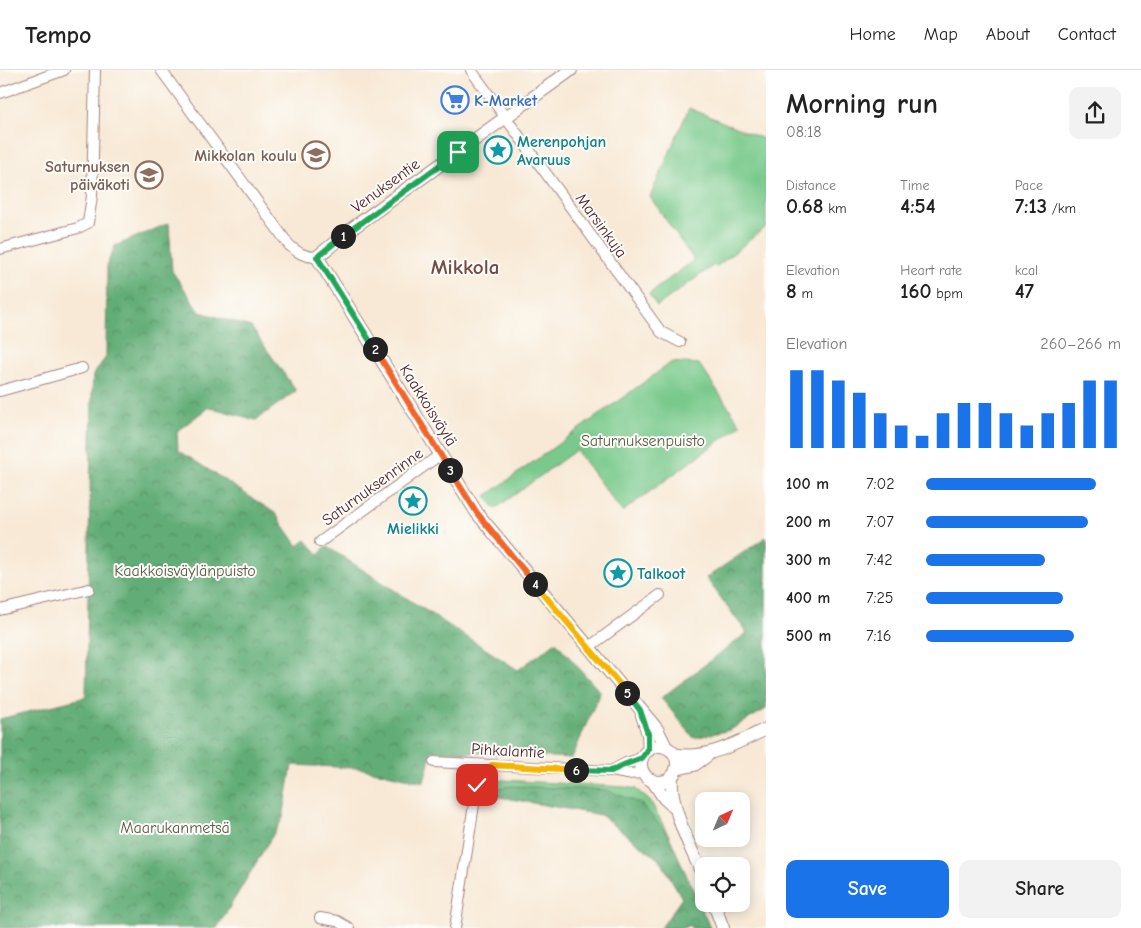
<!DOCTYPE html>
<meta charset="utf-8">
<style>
:root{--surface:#fff;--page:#f2f2f2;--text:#222;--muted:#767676;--line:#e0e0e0;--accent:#1a73e8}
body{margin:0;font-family:"Comic Neue",sans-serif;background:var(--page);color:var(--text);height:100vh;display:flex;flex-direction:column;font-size:19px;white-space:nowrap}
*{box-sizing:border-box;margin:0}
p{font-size:16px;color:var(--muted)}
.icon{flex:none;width:28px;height:28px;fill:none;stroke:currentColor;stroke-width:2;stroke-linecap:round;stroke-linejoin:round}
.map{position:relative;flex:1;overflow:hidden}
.sheet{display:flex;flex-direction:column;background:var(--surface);width:375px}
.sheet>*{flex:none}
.needle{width:32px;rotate:44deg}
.fabs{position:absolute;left:695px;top:722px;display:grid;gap:10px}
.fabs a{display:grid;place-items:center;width:55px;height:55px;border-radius:10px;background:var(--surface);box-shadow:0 2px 12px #0003;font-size:25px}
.pin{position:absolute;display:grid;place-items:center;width:42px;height:42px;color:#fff;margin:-21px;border-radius:10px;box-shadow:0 2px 8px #0006}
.km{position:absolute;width:25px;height:25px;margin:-12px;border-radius:50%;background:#222;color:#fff;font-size:14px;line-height:25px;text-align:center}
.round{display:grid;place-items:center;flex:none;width:52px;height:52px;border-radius:10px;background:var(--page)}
.head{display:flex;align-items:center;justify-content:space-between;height:85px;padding:0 20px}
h1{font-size:28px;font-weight:800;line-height:38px}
.figures{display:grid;grid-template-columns:repeat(3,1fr);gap:8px;height:85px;padding:5px 20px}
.figures div{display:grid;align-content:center}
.figures b{font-size:21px;font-weight:800}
.figures small{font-size:14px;font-weight:400}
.figures p{font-size:14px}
.chart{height:140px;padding:10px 20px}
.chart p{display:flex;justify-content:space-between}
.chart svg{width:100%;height:90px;margin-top:5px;stroke:var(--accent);stroke-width:6}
.cta{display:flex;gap:10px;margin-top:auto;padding:10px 20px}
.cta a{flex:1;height:58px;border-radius:10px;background:var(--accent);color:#fff;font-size:20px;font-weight:800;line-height:58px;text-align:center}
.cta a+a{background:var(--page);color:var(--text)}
ul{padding:0 20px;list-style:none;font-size:16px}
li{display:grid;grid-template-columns:80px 60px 1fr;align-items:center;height:38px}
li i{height:12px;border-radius:6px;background:var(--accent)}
header{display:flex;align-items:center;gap:30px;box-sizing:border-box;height:70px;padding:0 25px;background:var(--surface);border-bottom:1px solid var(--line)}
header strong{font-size:24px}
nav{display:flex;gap:28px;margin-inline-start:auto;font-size:18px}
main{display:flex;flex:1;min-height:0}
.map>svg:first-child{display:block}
.green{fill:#78c98b;stroke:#61745b}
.forest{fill:url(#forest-crowns);stroke:#566651}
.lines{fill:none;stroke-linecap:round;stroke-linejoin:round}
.minor-casing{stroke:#a18480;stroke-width:12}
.tertiary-casing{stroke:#a18480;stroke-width:14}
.minor{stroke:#fff;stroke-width:10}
.tertiary{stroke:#fff;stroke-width:12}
.split-1-casing{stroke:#fff;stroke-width:10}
.split-2-casing{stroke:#fff;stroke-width:10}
.split-3-casing{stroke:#fff;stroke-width:10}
.split-4-casing{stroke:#fff;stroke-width:10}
.split-5-casing{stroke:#fff;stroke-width:10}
.split-6-casing{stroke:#fff;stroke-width:10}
.split-7-casing{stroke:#fff;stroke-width:10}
.split-1{stroke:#22a559;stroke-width:6}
.split-2{stroke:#22a559;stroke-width:6}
.split-3{stroke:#f0652b;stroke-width:6}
.split-4{stroke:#f0652b;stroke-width:6}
.split-5{stroke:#f5b400;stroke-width:6}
.split-6{stroke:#22a559;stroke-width:6}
.split-7{stroke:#f5b400;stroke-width:6}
.labels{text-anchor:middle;stroke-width:4;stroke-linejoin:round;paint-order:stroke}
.shop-label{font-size:16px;font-weight:bold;fill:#366cbe;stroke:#fdfcf7;text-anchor:start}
.culture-label{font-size:16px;font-weight:bold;fill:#0d838f;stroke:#fdfcf7;text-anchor:start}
.education-label{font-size:16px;font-weight:bold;fill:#785e54;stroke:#fdfcf7;text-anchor:end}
.street-label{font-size:16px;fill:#4a1f2b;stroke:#fdfcf7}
.park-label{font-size:16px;fill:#5a5a4d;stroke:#fdfcf7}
.district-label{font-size:21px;font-weight:bold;fill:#764b47;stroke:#fdfcf7}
</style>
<header>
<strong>Tempo</strong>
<nav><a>Home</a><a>Map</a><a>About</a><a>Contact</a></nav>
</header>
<main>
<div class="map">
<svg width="766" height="858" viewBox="0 0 766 858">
<defs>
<pattern id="forest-crowns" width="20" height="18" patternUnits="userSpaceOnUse" patternTransform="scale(1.25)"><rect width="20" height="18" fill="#62ad77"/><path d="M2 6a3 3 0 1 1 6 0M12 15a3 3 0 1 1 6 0" fill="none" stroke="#538c62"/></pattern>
</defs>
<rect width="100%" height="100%" fill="#fdfcf7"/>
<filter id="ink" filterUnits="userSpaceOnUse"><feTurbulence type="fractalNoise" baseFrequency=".02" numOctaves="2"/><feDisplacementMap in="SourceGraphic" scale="10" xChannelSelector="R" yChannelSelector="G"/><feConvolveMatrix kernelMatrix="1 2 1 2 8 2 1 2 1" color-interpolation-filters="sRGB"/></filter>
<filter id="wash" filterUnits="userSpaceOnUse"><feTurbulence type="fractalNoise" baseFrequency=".0096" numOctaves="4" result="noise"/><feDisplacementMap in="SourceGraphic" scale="20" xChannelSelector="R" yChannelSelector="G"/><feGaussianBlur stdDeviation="1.12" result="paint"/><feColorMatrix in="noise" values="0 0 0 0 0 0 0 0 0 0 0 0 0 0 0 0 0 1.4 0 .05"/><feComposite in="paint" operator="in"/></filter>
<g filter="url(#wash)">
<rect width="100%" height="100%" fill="#f8e9d6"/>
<path class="green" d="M689,38L766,70V157L716,197L714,195L657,236L649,224L694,190L650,127Z
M672,292L699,294L741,355L622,442L576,380L495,439L486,426Z
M502,710L625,717L636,719L651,732L668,764L710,858H691L690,855L682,858H661L682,828L661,791L601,745L490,725L494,715Z"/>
<path class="forest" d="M169,153L172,201L200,242L251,257L296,321L256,350L209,337L177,361L178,380L275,443L298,476L306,470L319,485L326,476L518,600L556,572L600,622L572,688L432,681L424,712L359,698L292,695L283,748L217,858H0V649L86,627L92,324L93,305L106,287L107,195L115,176Z
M766,467V639L730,660L694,668L661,628L747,563L706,508Z
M511,716L607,720L640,733L668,764L710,858H691L690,855L682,858H661L682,828L661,791L601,745L494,726L499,718Z"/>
</g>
<g filter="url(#ink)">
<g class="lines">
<g class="minor-casing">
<path id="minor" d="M161,0L289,175C298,183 305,187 317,187
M471,0L661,262L680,272
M0,23L64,0
M0,179L78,158L88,153L92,126L95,0
M0,321L82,298
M320,472L441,384
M0,540L89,519
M589,577L660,525
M434,692L611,701L627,704L644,703
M611,701L626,693L643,688
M320,848L337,851L349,858
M455,858L477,715L483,703L492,695"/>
</g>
<g class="tertiary-casing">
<path id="tertiary" d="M571,0L354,157L317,187L477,443L657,659L666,677
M642,645L648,664L649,680
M641 694a18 18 0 1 1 36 0a18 18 0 1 1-36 0Z
M674,684C706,691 739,672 766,659
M676,699L694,695L708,685
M672,707C669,737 692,780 704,808
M652,710L664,728L675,738
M714,834L723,858"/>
</g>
<use href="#minor" class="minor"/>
<use href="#tertiary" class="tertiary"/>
</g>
</g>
<g class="lines" filter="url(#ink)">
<g class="split-1-casing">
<path id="split-1" d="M343,166L458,82"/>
</g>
<g class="split-2-casing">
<path id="split-2" d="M343,166L317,187L375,279"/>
</g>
<g class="split-3-casing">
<path id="split-3" d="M375,279L450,400"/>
</g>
<g class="split-4-casing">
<path id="split-4" d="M450,400L477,443L535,514"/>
</g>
<g class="split-5-casing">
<path id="split-5" d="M535,514L627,623"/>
</g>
<g class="split-6-casing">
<path id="split-6" d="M576,700L611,701L626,694L642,688L648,680V664L640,640L627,623"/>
</g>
<g class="split-7-casing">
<path id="split-7" d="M477,715L483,703L492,695L576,700"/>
</g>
<use href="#split-1" class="split-1"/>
<use href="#split-2" class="split-2"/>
<use href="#split-3" class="split-3"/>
<use href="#split-4" class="split-4"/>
<use href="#split-5" class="split-5"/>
<use href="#split-6" class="split-6"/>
<use href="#split-7" class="split-7"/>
</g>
<defs>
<g id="supermarket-ring" transform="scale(1.4375)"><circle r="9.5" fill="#fdfcf7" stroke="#3f7fe0" stroke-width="1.5"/><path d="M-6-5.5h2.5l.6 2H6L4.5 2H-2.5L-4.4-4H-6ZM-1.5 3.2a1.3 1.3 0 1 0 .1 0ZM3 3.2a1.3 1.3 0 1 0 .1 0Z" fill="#3f7fe0"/></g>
<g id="sight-ring" transform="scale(1.4375)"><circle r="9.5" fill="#fdfcf7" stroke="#0f9aa8" stroke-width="1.5"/><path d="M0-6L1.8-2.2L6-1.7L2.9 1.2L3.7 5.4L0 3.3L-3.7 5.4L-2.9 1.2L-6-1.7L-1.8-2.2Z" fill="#0f9aa8"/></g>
<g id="school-ring" transform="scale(1.4375)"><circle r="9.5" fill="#fdfcf7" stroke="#8d6e63" stroke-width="1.5"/><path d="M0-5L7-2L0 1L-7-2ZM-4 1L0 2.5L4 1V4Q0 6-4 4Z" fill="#8d6e63"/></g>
</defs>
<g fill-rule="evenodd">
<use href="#supermarket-ring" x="455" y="30"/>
<use href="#sight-ring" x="498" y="80"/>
<use href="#school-ring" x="316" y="85"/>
<use href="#school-ring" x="149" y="105"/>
<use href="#sight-ring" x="413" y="431"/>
<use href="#sight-ring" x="618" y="503"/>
</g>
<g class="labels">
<g class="shop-label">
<text x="474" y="36">K-Market</text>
</g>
<g class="culture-label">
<text x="517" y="77">Merenpohjan<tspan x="517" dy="18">Avaruus</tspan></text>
<text x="413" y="464" text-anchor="middle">Mielikki</text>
<text x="637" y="509">Talkoot</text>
</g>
<g class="education-label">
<text x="297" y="91">Mikkolan koulu</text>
<text x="130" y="102">Saturnuksen<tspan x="130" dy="18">päiväkoti</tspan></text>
</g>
<g class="street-label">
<text transform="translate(385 115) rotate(-36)" y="6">Venuksentie</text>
<text transform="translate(602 155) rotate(54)" y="6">Marsinkuja</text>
<text transform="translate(429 335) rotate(58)" y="6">Kaakkoisväylä</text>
<text transform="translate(372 416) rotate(-36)" y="6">Saturnuksenrinne</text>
<text transform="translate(508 680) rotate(3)" y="6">Pihkalantie</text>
</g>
<g class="park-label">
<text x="643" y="376">Saturnuksenpuisto</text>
<text x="185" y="506">Kaakkoisväylänpuisto</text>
<text x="175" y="763">Maarukanmetsä</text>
</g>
<g class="district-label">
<text x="465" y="204">Mikkola</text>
</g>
</g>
</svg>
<div class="fabs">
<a><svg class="needle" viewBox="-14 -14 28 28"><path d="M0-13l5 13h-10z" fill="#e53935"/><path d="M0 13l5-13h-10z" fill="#767676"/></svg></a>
<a><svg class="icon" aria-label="locate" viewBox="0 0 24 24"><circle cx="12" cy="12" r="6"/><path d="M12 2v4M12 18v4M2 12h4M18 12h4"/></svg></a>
</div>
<div class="pin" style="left:458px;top:82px;background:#1e9e55"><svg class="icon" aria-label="arrive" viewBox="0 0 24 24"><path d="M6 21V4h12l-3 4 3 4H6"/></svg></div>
<div class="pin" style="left:477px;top:715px;background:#d93025"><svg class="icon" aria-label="check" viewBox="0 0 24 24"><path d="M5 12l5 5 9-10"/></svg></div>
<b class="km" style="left:343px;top:166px">1</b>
<b class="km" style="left:375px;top:279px">2</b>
<b class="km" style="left:450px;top:400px">3</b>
<b class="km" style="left:535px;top:514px">4</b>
<b class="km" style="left:627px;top:623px">5</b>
<b class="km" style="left:576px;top:700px">6</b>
</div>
<section class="sheet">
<div class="head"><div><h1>Morning run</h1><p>08:18</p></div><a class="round"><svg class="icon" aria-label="share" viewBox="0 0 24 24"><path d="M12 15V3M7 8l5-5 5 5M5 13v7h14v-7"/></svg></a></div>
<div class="figures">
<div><p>Distance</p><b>0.68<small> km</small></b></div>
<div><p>Time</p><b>4:54</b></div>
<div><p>Pace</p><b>7:13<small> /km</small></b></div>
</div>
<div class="figures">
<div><p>Elevation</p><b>8<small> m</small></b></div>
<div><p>Heart rate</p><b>160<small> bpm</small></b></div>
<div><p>kcal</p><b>47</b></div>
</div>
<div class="chart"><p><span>Elevation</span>260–266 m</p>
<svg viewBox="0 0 160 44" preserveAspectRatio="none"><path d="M5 44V6M15 44V6M25 44V11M35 44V17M45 44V27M55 44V33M65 44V38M75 44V27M85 44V22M95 44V22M105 44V27M115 44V33M125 44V27M135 44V22M145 44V11M155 44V11"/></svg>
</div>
<ul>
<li><b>100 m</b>7:02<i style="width:87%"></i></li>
<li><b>200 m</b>7:07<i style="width:83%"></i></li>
<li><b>300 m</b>7:42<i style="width:61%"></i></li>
<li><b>400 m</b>7:25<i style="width:70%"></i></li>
<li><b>500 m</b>7:16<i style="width:76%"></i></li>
</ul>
<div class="cta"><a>Save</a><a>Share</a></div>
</section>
</main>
